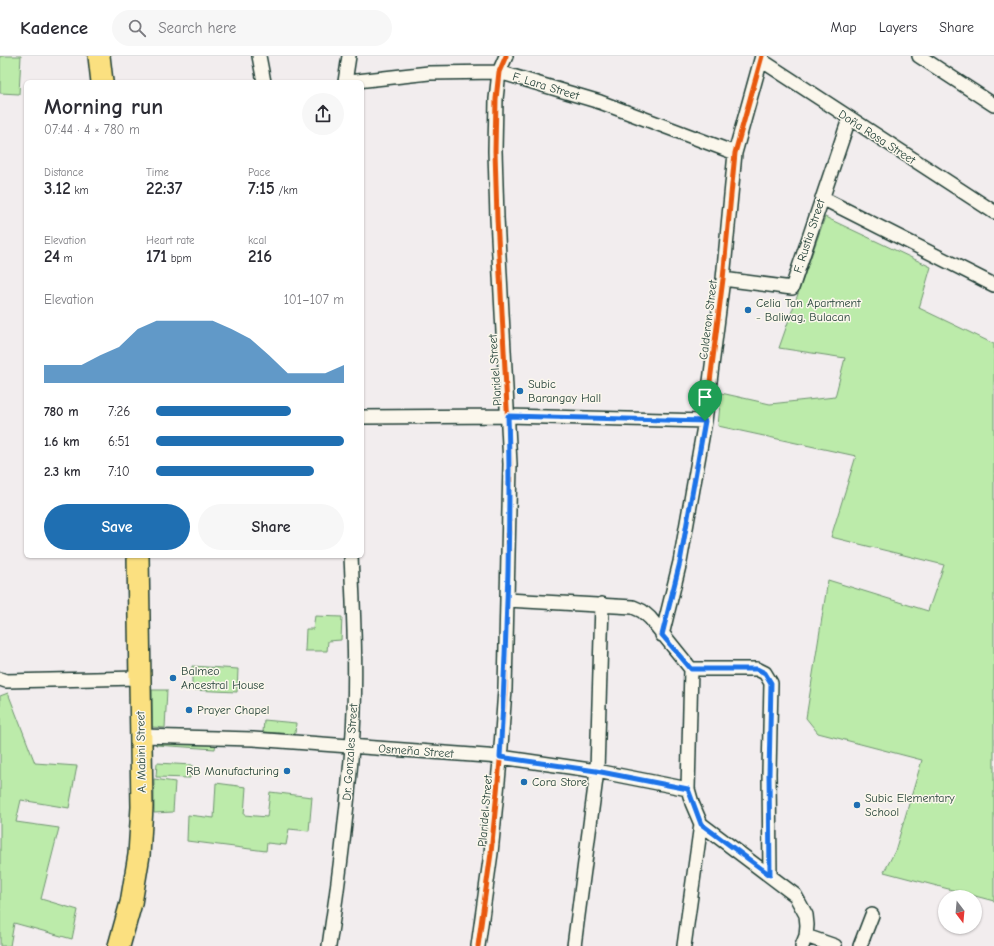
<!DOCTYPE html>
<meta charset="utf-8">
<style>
:root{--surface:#fff;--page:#f7f7f7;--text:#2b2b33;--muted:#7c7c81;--line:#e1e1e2;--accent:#1f6fb2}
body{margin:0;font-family:"Comic Neue",sans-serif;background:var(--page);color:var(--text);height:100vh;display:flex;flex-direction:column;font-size:15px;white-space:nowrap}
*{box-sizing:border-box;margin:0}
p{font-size:13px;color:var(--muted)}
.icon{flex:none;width:22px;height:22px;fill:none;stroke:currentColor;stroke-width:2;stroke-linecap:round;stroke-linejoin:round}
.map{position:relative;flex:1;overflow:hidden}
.sheet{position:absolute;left:24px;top:24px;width:340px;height:478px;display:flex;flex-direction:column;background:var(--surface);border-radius:6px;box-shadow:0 1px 3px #0004}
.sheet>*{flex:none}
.needle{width:26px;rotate:164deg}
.buttons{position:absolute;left:938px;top:834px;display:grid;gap:8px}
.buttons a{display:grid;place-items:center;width:44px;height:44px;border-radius:50%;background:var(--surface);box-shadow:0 1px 3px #0004;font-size:20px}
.pin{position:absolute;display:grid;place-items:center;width:34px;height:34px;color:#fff;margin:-41px -17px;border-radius:50% 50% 50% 0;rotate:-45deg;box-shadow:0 0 4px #0007}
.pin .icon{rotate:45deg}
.round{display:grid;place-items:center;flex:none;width:42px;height:42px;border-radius:21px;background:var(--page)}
.overview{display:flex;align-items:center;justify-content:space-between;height:68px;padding:0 20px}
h1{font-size:22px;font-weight:600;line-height:30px}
.stats{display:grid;grid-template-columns:repeat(3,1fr);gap:6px;height:68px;padding:4px 20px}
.stats div{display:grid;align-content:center}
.stats b{font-size:17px;font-weight:600}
.stats small{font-size:11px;font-weight:400}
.stats p{font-size:11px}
.chart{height:112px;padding:8px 20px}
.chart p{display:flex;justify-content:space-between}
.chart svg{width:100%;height:72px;margin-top:4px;fill:var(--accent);opacity:.7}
.action{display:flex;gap:8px;margin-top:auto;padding:8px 20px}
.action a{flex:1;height:46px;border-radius:24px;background:var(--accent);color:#fff;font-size:16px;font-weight:600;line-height:46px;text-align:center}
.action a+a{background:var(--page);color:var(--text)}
ul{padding:0 20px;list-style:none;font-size:13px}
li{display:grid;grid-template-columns:64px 48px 1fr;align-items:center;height:30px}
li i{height:10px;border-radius:5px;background:var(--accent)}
header{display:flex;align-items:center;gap:24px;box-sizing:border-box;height:56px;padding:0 20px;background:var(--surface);border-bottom:1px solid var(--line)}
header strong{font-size:19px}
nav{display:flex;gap:22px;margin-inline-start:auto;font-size:14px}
.search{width:280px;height:36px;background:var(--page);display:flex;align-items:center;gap:10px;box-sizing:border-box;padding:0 14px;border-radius:22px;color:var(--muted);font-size:15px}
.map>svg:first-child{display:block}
.green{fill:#bcebaa;stroke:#6e946f}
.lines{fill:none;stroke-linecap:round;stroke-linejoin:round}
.street-casing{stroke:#1f3d34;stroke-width:16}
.primary-casing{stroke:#1f3d34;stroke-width:24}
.street{stroke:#fbf7ec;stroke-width:13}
.primary{stroke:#fbe080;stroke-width:21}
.cycleway-casing{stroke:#fbf7ec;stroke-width:8}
.cycleway{stroke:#e8590c;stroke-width:5}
.route-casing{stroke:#fff;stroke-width:8}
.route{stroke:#1a73e8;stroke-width:5}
.poi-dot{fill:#1f6fb2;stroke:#fbf7ec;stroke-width:1.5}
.labels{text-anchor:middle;stroke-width:3;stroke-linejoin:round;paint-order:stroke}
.street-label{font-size:12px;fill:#1f3d34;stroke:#fbf7ec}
.poi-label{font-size:12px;fill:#1f3d34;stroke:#fbf7ec;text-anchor:start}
</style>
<header>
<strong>Kadence</strong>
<div class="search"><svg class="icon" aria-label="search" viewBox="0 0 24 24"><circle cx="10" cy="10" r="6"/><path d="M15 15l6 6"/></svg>Search here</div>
<nav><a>Map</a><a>Layers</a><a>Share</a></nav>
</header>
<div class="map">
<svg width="994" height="890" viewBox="0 0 994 890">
<rect width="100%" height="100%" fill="#f2edee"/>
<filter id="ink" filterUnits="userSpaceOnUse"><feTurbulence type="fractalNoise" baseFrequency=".025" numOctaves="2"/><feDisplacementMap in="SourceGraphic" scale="8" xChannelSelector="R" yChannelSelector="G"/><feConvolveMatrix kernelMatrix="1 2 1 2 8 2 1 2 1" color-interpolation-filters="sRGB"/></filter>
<g filter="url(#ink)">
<path class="green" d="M0,0H21L19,38L0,37Z
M825,161L931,211L919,252L994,288V845L884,816L895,795L922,704L818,677L806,662L828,524L928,555L944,509L831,481L856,400L718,370L721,337L770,348L835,341L845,302L779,292Z
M315,560L342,561L341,584L328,585L327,595H305L306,573H313Z
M192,610L238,613L237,636L192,634Z
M152,634H167L165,672L152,671Z
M8,637L35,707L77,710L69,752L21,744L16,766L59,772L41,843L78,854L72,883L14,867L10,890H0V640Z
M264,664L296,667L295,678L263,676Z
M156,681L216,687L215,693L156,689Z
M157,707L192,709L190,722L156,721Z
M154,723L175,726L173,756L154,757Z
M216,727L246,731L244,759L267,761L270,736L312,741L309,775L289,773L286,789L267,787L266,795L187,785L188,759L214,762Z"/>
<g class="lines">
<g class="street-casing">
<path id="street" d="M259,0L264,26
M919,0L994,49
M761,4L994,156
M345,26L349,0
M348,26L429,17L499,16L600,46L735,97
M822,142L994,229
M723,223L792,232L849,63
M362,361L508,360L705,365
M507,544L633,551L642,555L650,562L691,613L688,733L692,747L701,768L795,839L806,859L807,869L806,880L802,890
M662,579L680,506L705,365L723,223L735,97L762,0
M691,613H757L765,617L771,627L769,717L770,819
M0,623L6,625L139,622
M142,680L253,683L500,701L597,715L688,733
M806,880L835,890
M329,890C339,824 347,758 352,691C357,628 354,563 351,500
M478,890L491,797L500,705L505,633L510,408L497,162L495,95L496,43L499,16L506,0
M574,890L597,715L602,548
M684,890L701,768
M860,890L872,859"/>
</g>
<g class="primary-casing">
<path id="primary" d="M99,0L102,26
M119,890L131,847L139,799L142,751L138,500"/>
</g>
<use href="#street" class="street"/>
<use href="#primary" class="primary"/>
<g class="cycleway-casing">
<path id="cycleway" d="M662,579L680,506L705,365L723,223L735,97L762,0
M478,890L491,797L500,705L505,633L510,408L497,162L495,95L496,43L499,16L506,0"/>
</g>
<use href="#cycleway" class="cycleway"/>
</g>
</g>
<g class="lines" filter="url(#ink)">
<g class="route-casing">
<path id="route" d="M508,360L705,365L680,506L662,579L691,613H757L765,617L771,627L769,718L770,819L701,768L688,733L596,715L500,701C504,639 506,577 508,515C509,463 510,412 508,360Z"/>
</g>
<use href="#route" class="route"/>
</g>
<g class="poi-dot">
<circle cx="748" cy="254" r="4"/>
<circle cx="520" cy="335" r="4"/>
<circle cx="173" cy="622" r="4"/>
<circle cx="189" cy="654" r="4"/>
<circle cx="287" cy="715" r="4"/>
<circle cx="524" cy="726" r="4"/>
<circle cx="857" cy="749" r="4"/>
</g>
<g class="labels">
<g class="street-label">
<text transform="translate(546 30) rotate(17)" y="4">F. Lara Street</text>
<text transform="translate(877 81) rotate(33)" y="4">Doña Rosa Street</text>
<text transform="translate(809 180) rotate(-72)" y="4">F. Rustia Street</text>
<text transform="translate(708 264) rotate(-83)" y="4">Calderon Street</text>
<text transform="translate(495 314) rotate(-94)" y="4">Plaridel Street</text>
<text transform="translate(416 695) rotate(4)" y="4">Osmeña Street</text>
<text transform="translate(141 696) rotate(-91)" y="4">A. Mabini Street</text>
<text transform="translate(350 696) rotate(-86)" y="4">Dr. Gonzales Street</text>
<text transform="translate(485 755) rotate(-85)" y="4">Plaridel Street</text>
</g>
<g class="poi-label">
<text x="756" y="251">Celia Tan Apartment<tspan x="756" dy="14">- Baliwag, Bulacan</tspan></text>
<text x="528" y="332">Subic<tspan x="528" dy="14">Barangay Hall</tspan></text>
<text x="181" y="619">Balmeo<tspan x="181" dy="14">Ancestral House</tspan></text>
<text x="197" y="658">Prayer Chapel</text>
<text x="279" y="719" text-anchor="end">RB Manufacturing</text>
<text x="532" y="730">Cora Store</text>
<text x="865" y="746">Subic Elementary<tspan x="865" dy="14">School</tspan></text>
</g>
</g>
</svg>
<div class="buttons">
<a><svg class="needle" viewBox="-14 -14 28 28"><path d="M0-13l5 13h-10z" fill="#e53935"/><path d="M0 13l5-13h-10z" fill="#7c7c81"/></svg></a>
</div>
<div class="pin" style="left:705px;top:365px;background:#1e9e55"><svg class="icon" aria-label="arrive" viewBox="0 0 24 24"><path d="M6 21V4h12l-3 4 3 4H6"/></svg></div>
<section class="sheet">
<div class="overview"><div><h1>Morning run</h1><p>07:44 · 4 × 780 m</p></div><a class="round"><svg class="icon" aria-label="share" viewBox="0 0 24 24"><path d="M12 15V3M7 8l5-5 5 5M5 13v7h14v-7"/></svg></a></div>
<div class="stats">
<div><p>Distance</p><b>3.12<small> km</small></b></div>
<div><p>Time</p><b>22:37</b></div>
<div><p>Pace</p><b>7:15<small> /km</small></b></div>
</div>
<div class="stats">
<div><p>Elevation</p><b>24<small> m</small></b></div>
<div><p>Heart rate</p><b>171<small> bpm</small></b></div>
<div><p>kcal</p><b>216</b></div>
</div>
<div class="chart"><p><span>Elevation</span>101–107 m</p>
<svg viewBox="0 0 160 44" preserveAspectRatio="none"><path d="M0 44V33L10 33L20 33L30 27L40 22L50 11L60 6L70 6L80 6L90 6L100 11L110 17L120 27L130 38L140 38L150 38L160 33V44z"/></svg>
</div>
<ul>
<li><b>780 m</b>7:26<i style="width:72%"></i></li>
<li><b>1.6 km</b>6:51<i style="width:100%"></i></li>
<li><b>2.3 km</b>7:10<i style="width:84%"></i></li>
</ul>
<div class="action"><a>Save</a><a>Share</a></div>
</section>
</div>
